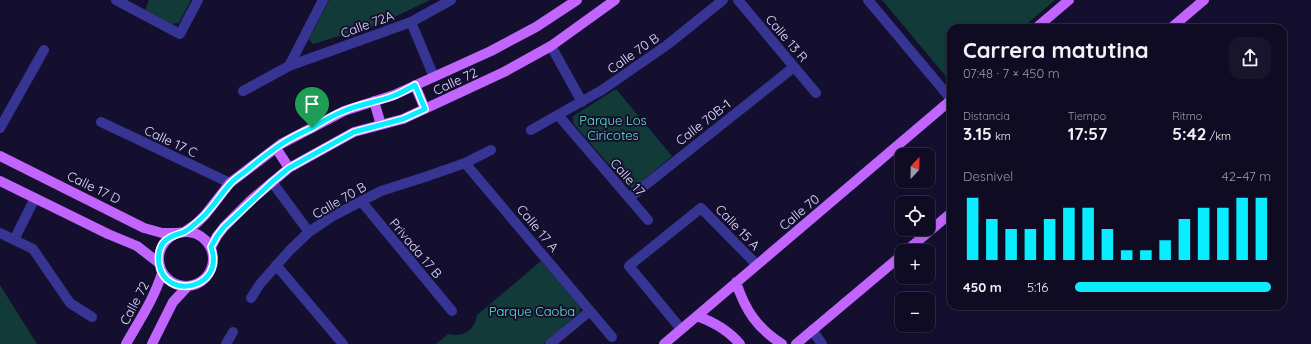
<!DOCTYPE html>
<html lang="es">
<meta charset="utf-8">
<style>
:root{--surface:#0f0b23;--page:#18142b;--text:#f1f3f6;--muted:#9b9ba6;--line:#2f2b41;--accent:#0aecff}
body{margin:0;font-family:Quicksand,sans-serif;background:var(--page);color:var(--text);height:100vh;display:flex;flex-direction:column;font-size:15px;white-space:nowrap}
*{box-sizing:border-box;margin:0}
p{font-size:13px;color:var(--muted)}
.icon{flex:none;width:22px;height:22px;fill:none;stroke:currentColor;stroke-width:2;stroke-linecap:round;stroke-linejoin:round}
.map{position:relative;flex:1;overflow:hidden}
.side{position:absolute;left:947px;top:24px;width:340px;height:286px;display:flex;flex-direction:column;background:var(--surface);border-radius:12px;box-shadow:0 2px 6px #0003,0 0 0 1px var(--line)}
.side>*{flex:none}
.needle{width:26px;rotate:22deg}
.controls{position:absolute;left:895px;top:148px;display:grid;gap:8px}
.controls a{display:grid;place-items:center;width:40px;height:40px;border-radius:8px;background:var(--surface);box-shadow:0 2px 6px #0003,0 0 0 1px var(--line);font-size:20px}
.pin{position:absolute;display:grid;place-items:center;width:34px;height:34px;color:#fff;margin:-41px -17px;border-radius:50% 50% 50% 0;rotate:-45deg;box-shadow:0 0 4px #0007}
.pin .icon{rotate:45deg}
.round{display:grid;place-items:center;flex:none;width:42px;height:42px;border-radius:12px;background:var(--page)}
.summary{display:flex;align-items:center;justify-content:space-between;height:68px;padding:0 16px}
h1{font-size:22px;font-weight:800;line-height:30px}
.stats{display:grid;grid-template-columns:repeat(3,1fr);gap:6px;height:68px;padding:4px 16px}
.stats div{display:grid;align-content:center}
.stats b{font-size:17px;font-weight:800}
.stats small{font-size:11px;font-weight:400}
.stats p{font-size:11px}
.chart{height:112px;padding:8px 16px}
.chart p{display:flex;justify-content:space-between}
.chart svg{width:100%;height:72px;margin-top:4px;stroke:var(--accent);stroke-width:6}
ul{padding:0 16px;list-style:none;font-size:13px}
li{display:grid;grid-template-columns:64px 48px 1fr;align-items:center;height:30px}
li i{height:10px;border-radius:5px;background:var(--accent)}
.map>svg:first-child{display:block}
.green{fill:#113a38}
.lines{fill:none;stroke-linecap:round;stroke-linejoin:round}
.minor{stroke:#373593;stroke-width:10}
.major{stroke:#c265ff;stroke-width:10}
.route-casing{stroke:#fff;stroke-width:8}
.route{stroke:#0aecff;stroke-width:5}
.labels{text-anchor:middle;stroke-width:4;stroke-linejoin:round;paint-order:stroke}
.street-label{font-size:13px;fill:#e1deff;stroke:#140f2f}
.park-label{font-size:13px;fill:#5bedc5;stroke:#140f2f}
</style>
<div class="map">
<svg width="1311" height="344" viewBox="0 0 1311 344">
<rect width="100%" height="100%" fill="#140f2f"/>
<path class="green" d="M149,0H191L179,23L172,24L145,10Z
M329,0H430L380,24L313,44L309,39Z
M882,0H1055L1022,28H951V80H949Z
M616,89L672,156L634,188L628,187L573,123V116Z
M541,261L580,307L579,313L543,344H436L448,334C463,338 475,330 477,315Z
M0,285L37,344H0Z"/>
<g class="lines">
<path class="minor" d="M116,0L180,34L198,0
M738,0L816,93
M868,0L951,99
M411,22L434,77
M551,46L582,102
M289,66L323,0
M243,91L289,66L411,22L451,0
M558,115L648,220
M101,122L230,183
M0,128L44,50
M531,130L602,90L667,45L723,0
M465,163L612,337
M272,182L309,232
M629,198L794,67
M361,201L452,311
M0,233L33,249L70,303L92,317
M14,240L35,198
M276,265L343,344
M251,298L260,284L290,250L309,232L331,217L381,191L425,177L465,163L491,150
M681,329L629,266L701,208L757,265
M812,330L822,344
M226,344L233,332
M550,344L590,311"/>
<path class="major" d="M1036,28L1069,0
M1171,28L1204,0
M415,85L425,109
M374,101L381,125
M276,148L289,168
M0,156L144,228L162,233H178
M0,181L108,234L137,246L159,263
M159 259a27 27 0 1 1 54 0a27 27 0 1 1-54 0Z
M184,232L197,223L205,215L230,183L281,144L344,111L394,95L491,51L536,27L577,0
M211,247L217,236L224,227L251,200L289,168L354,132L403,119L504,72L551,46L615,0
M906,251L951,213
M736,282C745,310 757,328 782,344
M697,316C714,322 728,330 740,344
M126,344C139,321 154,299 162,273
M152,344L173,302L187,287
M664,344L951,100
M796,344L902,255"/>
</g>
<g class="lines">
<g class="route-casing">
<path id="route" d="M415,85L425,109L403,119L354,132L289,168L272,182L224,227L217,236L211,247C226,289 165,301 159,264C158,257 159,249 163,243C169,236 176,235 184,232C188,230 193,226 196,223C210,213 218,197 230,184C234,179 241,175 246,171C257,162 268,153 280,145C290,138 301,133 312,128C322,122 333,115 344,111C360,104 377,102 393,96C401,93 408,89 415,85Z"/>
</g>
<use href="#route" class="route"/>
</g>
<g class="labels">
<g class="street-label">
<text transform="translate(367 24) rotate(-20)" y="5">Calle 72A</text>
<text transform="translate(787 38) rotate(50)" y="5">Calle 13 R</text>
<text transform="translate(633 53) rotate(-35)" y="5">Calle 70 B</text>
<text transform="translate(455 81) rotate(-25)" y="5">Calle 72</text>
<text transform="translate(703 122) rotate(-38)" y="5">Calle 70B-1</text>
<text transform="translate(171 141) rotate(25)" y="5">Calle 17 C</text>
<text transform="translate(628 177) rotate(49)" y="5">Calle 17</text>
<text transform="translate(94 187) rotate(26)" y="5">Calle 17 D</text>
<text transform="translate(339 200) rotate(-30)" y="5">Calle 70 B</text>
<text transform="translate(799 212) rotate(-40)" y="5">Calle 70</text>
<text transform="translate(738 227) rotate(46)" y="5">Calle 15 A</text>
<text transform="translate(538 228) rotate(50)" y="5">Calle 17 A</text>
<text transform="translate(416 248) rotate(50)" y="5">Privada 17 B</text>
<text transform="translate(134 303) rotate(-62)" y="5">Calle 72</text>
</g>
<g class="park-label">
<text x="613" y="125">Parque Los<tspan x="613" dy="15">Ciricotes</tspan></text>
<text x="532" y="316">Parque Caoba</text>
</g>
</g>
</svg>
<div class="controls">
<a><svg class="needle" viewBox="-14 -14 28 28"><path d="M0-13l5 13h-10z" fill="#e53935"/><path d="M0 13l5-13h-10z" fill="#9b9ba6"/></svg></a>
<a><svg class="icon" aria-label="locate" viewBox="0 0 24 24"><circle cx="12" cy="12" r="6"/><path d="M12 2v4M12 18v4M2 12h4M18 12h4"/></svg></a>
<a>+</a>
<a>−</a>
</div>
<div class="pin" style="left:312px;top:128px;background:#1e9e55"><svg class="icon" aria-label="arrive" viewBox="0 0 24 24"><path d="M6 21V4h12l-3 4 3 4H6"/></svg></div>
<section class="side">
<div class="summary"><div><h1>Carrera matutina</h1><p>07:48 · 7 × 450 m</p></div><a class="round"><svg class="icon" aria-label="share" viewBox="0 0 24 24"><path d="M12 15V3M7 8l5-5 5 5M5 13v7h14v-7"/></svg></a></div>
<div class="stats">
<div><p>Distancia</p><b>3.15<small> km</small></b></div>
<div><p>Tiempo</p><b>17:57</b></div>
<div><p>Ritmo</p><b>5:42<small> /km</small></b></div>
</div>
<div class="chart"><p><span>Desnivel</span>42–47 m</p>
<svg viewBox="0 0 160 44" preserveAspectRatio="none"><path d="M5 44V6M15 44V19M25 44V25M35 44V25M45 44V19M55 44V12M65 44V12M75 44V25M85 44V38M95 44V38M105 44V32M115 44V19M125 44V12M135 44V12M145 44V6M155 44V6"/></svg>
</div>
<ul>
<li><b>450 m</b>5:16<i style="width:100%"></i></li>
</ul>
</section>
</div>
